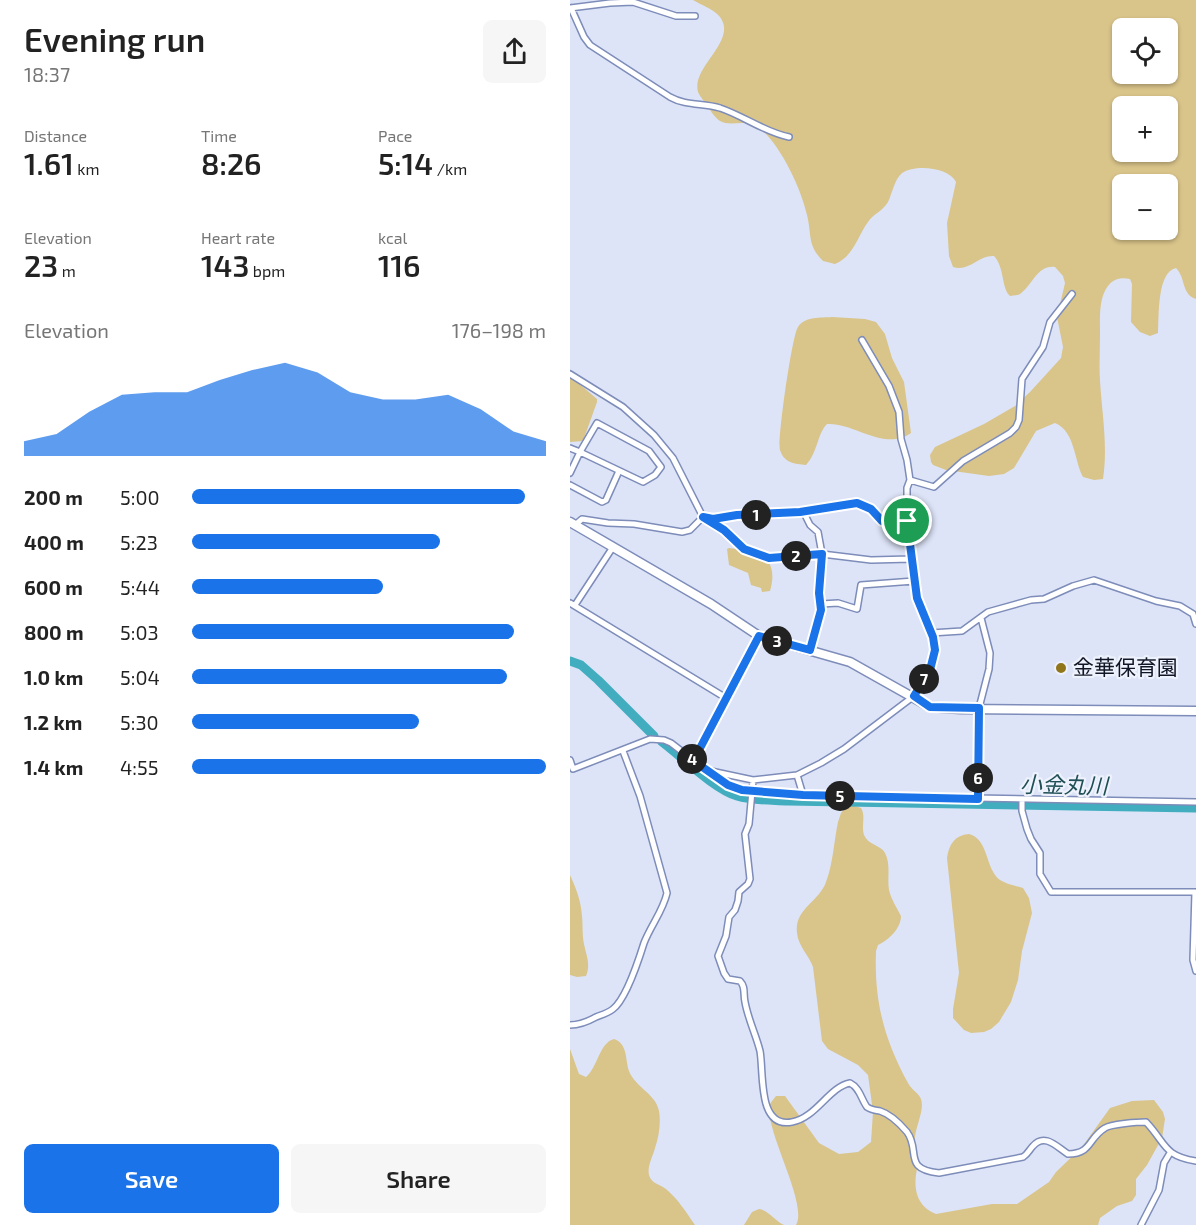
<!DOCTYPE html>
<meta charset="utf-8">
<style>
:root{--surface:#fff;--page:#f6f6f6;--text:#222;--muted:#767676;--accent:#1a73e8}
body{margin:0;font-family:"Exo 2","Noto Sans JP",sans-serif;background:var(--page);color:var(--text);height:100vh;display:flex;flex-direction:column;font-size:22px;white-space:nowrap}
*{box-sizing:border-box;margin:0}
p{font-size:20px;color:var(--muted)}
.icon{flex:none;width:33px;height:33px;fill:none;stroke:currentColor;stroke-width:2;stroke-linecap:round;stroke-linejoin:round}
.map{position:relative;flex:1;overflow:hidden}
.details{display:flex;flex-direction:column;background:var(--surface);width:570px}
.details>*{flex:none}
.tools{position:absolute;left:542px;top:18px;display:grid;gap:12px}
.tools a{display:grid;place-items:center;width:66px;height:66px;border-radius:9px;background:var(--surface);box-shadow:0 2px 4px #0004;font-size:30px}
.pin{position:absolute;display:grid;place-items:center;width:51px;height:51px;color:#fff;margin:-26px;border:3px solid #fff;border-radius:50%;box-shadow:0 2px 6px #0007}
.km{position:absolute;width:30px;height:30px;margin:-15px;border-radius:50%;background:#222;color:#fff;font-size:16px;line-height:30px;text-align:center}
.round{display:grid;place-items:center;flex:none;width:63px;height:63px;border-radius:9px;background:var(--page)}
.summary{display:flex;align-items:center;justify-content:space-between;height:102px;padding:0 24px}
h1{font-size:33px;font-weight:600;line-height:45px}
.metrics{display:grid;grid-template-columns:repeat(3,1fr);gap:9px;height:102px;padding:6px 24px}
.metrics div{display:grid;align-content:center}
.metrics b{font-size:30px;font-weight:600}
.metrics small{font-size:16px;font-weight:400}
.metrics p{font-size:16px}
.chart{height:168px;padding:12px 24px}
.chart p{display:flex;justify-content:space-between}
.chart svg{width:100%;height:108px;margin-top:6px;fill:var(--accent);opacity:.7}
.cta{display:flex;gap:12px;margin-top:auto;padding:12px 24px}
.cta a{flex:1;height:69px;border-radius:9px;background:var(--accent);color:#fff;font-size:24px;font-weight:600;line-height:69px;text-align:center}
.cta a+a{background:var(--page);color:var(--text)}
ul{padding:0 24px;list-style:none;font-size:20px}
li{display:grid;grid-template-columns:96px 72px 1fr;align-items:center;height:45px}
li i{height:15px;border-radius:8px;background:var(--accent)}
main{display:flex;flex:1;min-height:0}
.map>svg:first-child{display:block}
.green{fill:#d9c48a;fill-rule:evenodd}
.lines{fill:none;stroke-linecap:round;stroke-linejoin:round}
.river{stroke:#41adbe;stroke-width:9}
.minor-casing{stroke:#7d8cb9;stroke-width:8}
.secondary-casing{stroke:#7d8cb9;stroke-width:11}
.minor{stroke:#fff;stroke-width:5}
.secondary{stroke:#fff;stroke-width:8}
.route-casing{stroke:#fff;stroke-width:12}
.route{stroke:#1a73e8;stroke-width:8}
.poi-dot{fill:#91751b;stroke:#eef2fc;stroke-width:2}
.labels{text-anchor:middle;stroke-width:4.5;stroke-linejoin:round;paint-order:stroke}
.poi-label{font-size:21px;fill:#111627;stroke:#eef2fc;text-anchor:start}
.water-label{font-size:22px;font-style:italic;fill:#1f4e55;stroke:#eef2fc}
</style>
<main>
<section class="details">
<div class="summary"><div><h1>Evening run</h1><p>18:37</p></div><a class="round"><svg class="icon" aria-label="share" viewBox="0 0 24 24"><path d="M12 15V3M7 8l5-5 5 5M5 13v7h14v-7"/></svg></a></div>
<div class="metrics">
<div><p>Distance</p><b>1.61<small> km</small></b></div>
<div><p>Time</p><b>8:26</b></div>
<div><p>Pace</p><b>5:14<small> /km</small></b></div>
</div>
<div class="metrics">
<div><p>Elevation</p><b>23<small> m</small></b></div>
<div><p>Heart rate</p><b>143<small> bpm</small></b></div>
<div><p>kcal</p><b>116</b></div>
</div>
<div class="chart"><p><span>Elevation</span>176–198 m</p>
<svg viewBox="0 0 160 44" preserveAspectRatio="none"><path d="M0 44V38L10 35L20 26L30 19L40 18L50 18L60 13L70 9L80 6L90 10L100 18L110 21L120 21L130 19L140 25L150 34L160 38V44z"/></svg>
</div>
<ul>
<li><b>200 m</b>5:00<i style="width:94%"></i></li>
<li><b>400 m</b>5:23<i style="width:70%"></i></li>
<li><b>600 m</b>5:44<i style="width:54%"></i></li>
<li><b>800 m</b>5:03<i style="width:91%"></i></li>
<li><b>1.0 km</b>5:04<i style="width:89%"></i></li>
<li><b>1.2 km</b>5:30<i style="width:64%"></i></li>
<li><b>1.4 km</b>4:55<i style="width:100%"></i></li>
</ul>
<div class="cta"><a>Save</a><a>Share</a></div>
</section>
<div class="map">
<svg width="626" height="1225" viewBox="0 0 626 1225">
<rect width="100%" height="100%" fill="#dde4f8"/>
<path class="green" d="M123,0H626V299C611,294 616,278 606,268C587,272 589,316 588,333L580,336L570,332L561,322L562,284L560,279C547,276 539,281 534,293C529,305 530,321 530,334C530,350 529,366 530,381C532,414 538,446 533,479L524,480L513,477C504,460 505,431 485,423L466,431L444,468L434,474L419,476L376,470L363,465L361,462L360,455L365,447L414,424L445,406L460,392L491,358L493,347L487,317L495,283L493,276L485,267C467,265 463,285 450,294C449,295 442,296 440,296C431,288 435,268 424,256C408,255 400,272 383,267L379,256L377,223L386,182C379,167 345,164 332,173C324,180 322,194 318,202C313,211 303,214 298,222C287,237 284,256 265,264L253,261C237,245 242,235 237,215C231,189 213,150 193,131C176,116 163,128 150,121C145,118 141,111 138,107C135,102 130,97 128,92C121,67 168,41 150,17C144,9 131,5 123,0ZM552,28H597V74H552ZM552,106H597V152H552ZM552,184H597V230H552Z
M262,317L295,319L306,322L315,334L322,358L334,382L341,433C314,452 284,422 257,424C247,434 248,452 236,465C225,464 214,463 210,450C207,441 222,335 228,327C235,316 251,318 262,317Z
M0,376L27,399V402L13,441L0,442Z
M159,548L167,549L175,555L198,561C204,570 203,581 200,591L192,592L191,588L181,585L178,573L159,565L157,549Z
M279,804L291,808C296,816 291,826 294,835C298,845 311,845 315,853C321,864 317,878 319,890C321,899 327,908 331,916C331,928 319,940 308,945L306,951C304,1001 314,1039 338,1083C341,1089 347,1092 350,1097C356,1107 346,1125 345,1137C343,1148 349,1157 347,1169C343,1188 346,1206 366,1214L422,1204H447L479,1182L486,1172L512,1147L540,1108L562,1101L584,1100L593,1112L595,1119L592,1138L577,1165L566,1179V1195L562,1201L547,1206L530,1218L528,1225H226C238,1205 198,1136 199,1108C199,1104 203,1100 206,1096H215L249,1143L269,1154L288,1152L301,1142L303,1112L298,1075L288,1065L258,1049L252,1041L243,967C239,955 228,946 227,933C224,909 249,902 256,882C263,864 264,841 268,822L271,813Z
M399,834C419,839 415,869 430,880C436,884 446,886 453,888L459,898L462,913L452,951L448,980L441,1002L429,1022L421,1029L414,1032L401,1033L394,1030L383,1018V1009L389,973L377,858C379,844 385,835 399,834Z
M0,875C6,888 11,901 12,916C13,925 12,935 14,944C16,955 21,964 16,976L7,977L0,975Z
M44,1039C58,1044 55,1059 59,1071C65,1087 86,1094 89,1111C91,1122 89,1137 85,1148C83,1156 77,1166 79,1175C81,1183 89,1184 96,1189C108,1199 116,1212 125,1225H0V1049L9,1074L16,1077C28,1067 29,1043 44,1039Z
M189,1209C198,1210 205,1221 214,1225H174L182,1212Z"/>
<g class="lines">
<path class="river" d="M0,661L11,665L28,680L84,736
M92,742C112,757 144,789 167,796C183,801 202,800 218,801L626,808"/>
<g class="minor-casing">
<path id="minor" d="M0,8L40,3L63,2L106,16H125
M1,8L14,37L20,45L100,97C116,106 133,103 150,108C174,116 194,132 219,137
M0,374L53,407L84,435L103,458L133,517L154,530L174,549L199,558L252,554L301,560L341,559
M27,423L79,451L91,467L85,475L73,482L10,452Z
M0,448L10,452L0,473
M340,480L364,487L393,461L440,433L446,427L449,420L452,379L473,347L480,322L502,294
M0,485L32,502L36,500L49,471
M233,511L240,525L248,532L252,554L248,593L251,610L240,650
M138,518L230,512L287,503L301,509L312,521L317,523L337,521
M5,525L12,519L38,523L64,524L112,532L120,530L133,517
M0,603L156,698
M251,604L268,603L287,609L291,585L344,581
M5,605L43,547
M361,633L392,631L418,612L461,600L474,599L503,586L524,580L586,601L610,606L623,614L626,624
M121,759L128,752L189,636
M0,760L3,769L80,739L94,740L101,743L136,770L183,780L227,775L251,763L274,749L344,696L359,670L365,649L364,642L347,598L344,581L337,521V488L340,480L337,460L331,439L329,412L319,386L292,340
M136,770C166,795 196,793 233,795
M227,775L233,795L626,802
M183,780L179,824L175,834L180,879L178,884L169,892L168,901L165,910L159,917L156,936L148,956L154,973L158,979L170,981C176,987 173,994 175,1002C178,1019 186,1035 190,1051C194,1072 187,1129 222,1122C246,1118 259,1087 280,1083C290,1088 291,1099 297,1107C301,1110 305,1110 310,1111C320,1114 331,1125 337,1132C351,1151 332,1169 369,1173L453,1157C458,1154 459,1150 463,1146C475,1132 488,1148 498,1154C522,1154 518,1138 535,1128C541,1124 568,1122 576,1122C596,1143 593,1156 626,1161
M408,799L409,708L419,669L420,653L411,618
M452,800V811L457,829L461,839L470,853V874L481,892H625L623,960L626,971
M0,1025C10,1025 17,1022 26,1017C31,1015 38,1013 43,1009C56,999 69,959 74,943C81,925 93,911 97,893L70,796L53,751
M571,1225L589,1190L594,1163L600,1153"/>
</g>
<g class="secondary-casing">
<path id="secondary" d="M0,522L141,604L189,636L280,662L360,707L391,709L626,711"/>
</g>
<use href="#minor" class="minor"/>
<use href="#secondary" class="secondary"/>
</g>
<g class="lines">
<g class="route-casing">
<path id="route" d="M287,503L301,509L312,521L317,523L337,521L347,598L363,637L365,650L360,670L344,696L360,707L409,708L408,799L233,795L172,790L158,785L121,759L128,752L189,636L240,650L251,610L249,593L252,554L199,558L174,549L154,530L133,517L143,519L167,515L230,512Z"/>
</g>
<use href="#route" class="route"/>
</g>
<circle class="poi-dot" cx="491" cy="668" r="6"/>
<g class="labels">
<g class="poi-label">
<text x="503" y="675">金華保育園</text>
</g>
<g class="water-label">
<text transform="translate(494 785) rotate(1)" y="8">小金丸川</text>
</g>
</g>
</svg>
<div class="tools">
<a><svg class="icon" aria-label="locate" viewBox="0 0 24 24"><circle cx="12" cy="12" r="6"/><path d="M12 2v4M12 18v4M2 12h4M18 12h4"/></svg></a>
<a>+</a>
<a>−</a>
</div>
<div class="pin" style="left:337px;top:521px;background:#1e9e55"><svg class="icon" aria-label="arrive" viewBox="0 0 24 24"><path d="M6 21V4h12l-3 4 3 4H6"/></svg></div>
<b class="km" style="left:186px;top:515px">1</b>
<b class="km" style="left:226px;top:556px">2</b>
<b class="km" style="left:207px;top:641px">3</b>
<b class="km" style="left:122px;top:759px">4</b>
<b class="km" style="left:270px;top:796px">5</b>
<b class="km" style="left:408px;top:778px">6</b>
<b class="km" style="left:354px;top:679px">7</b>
</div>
</main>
